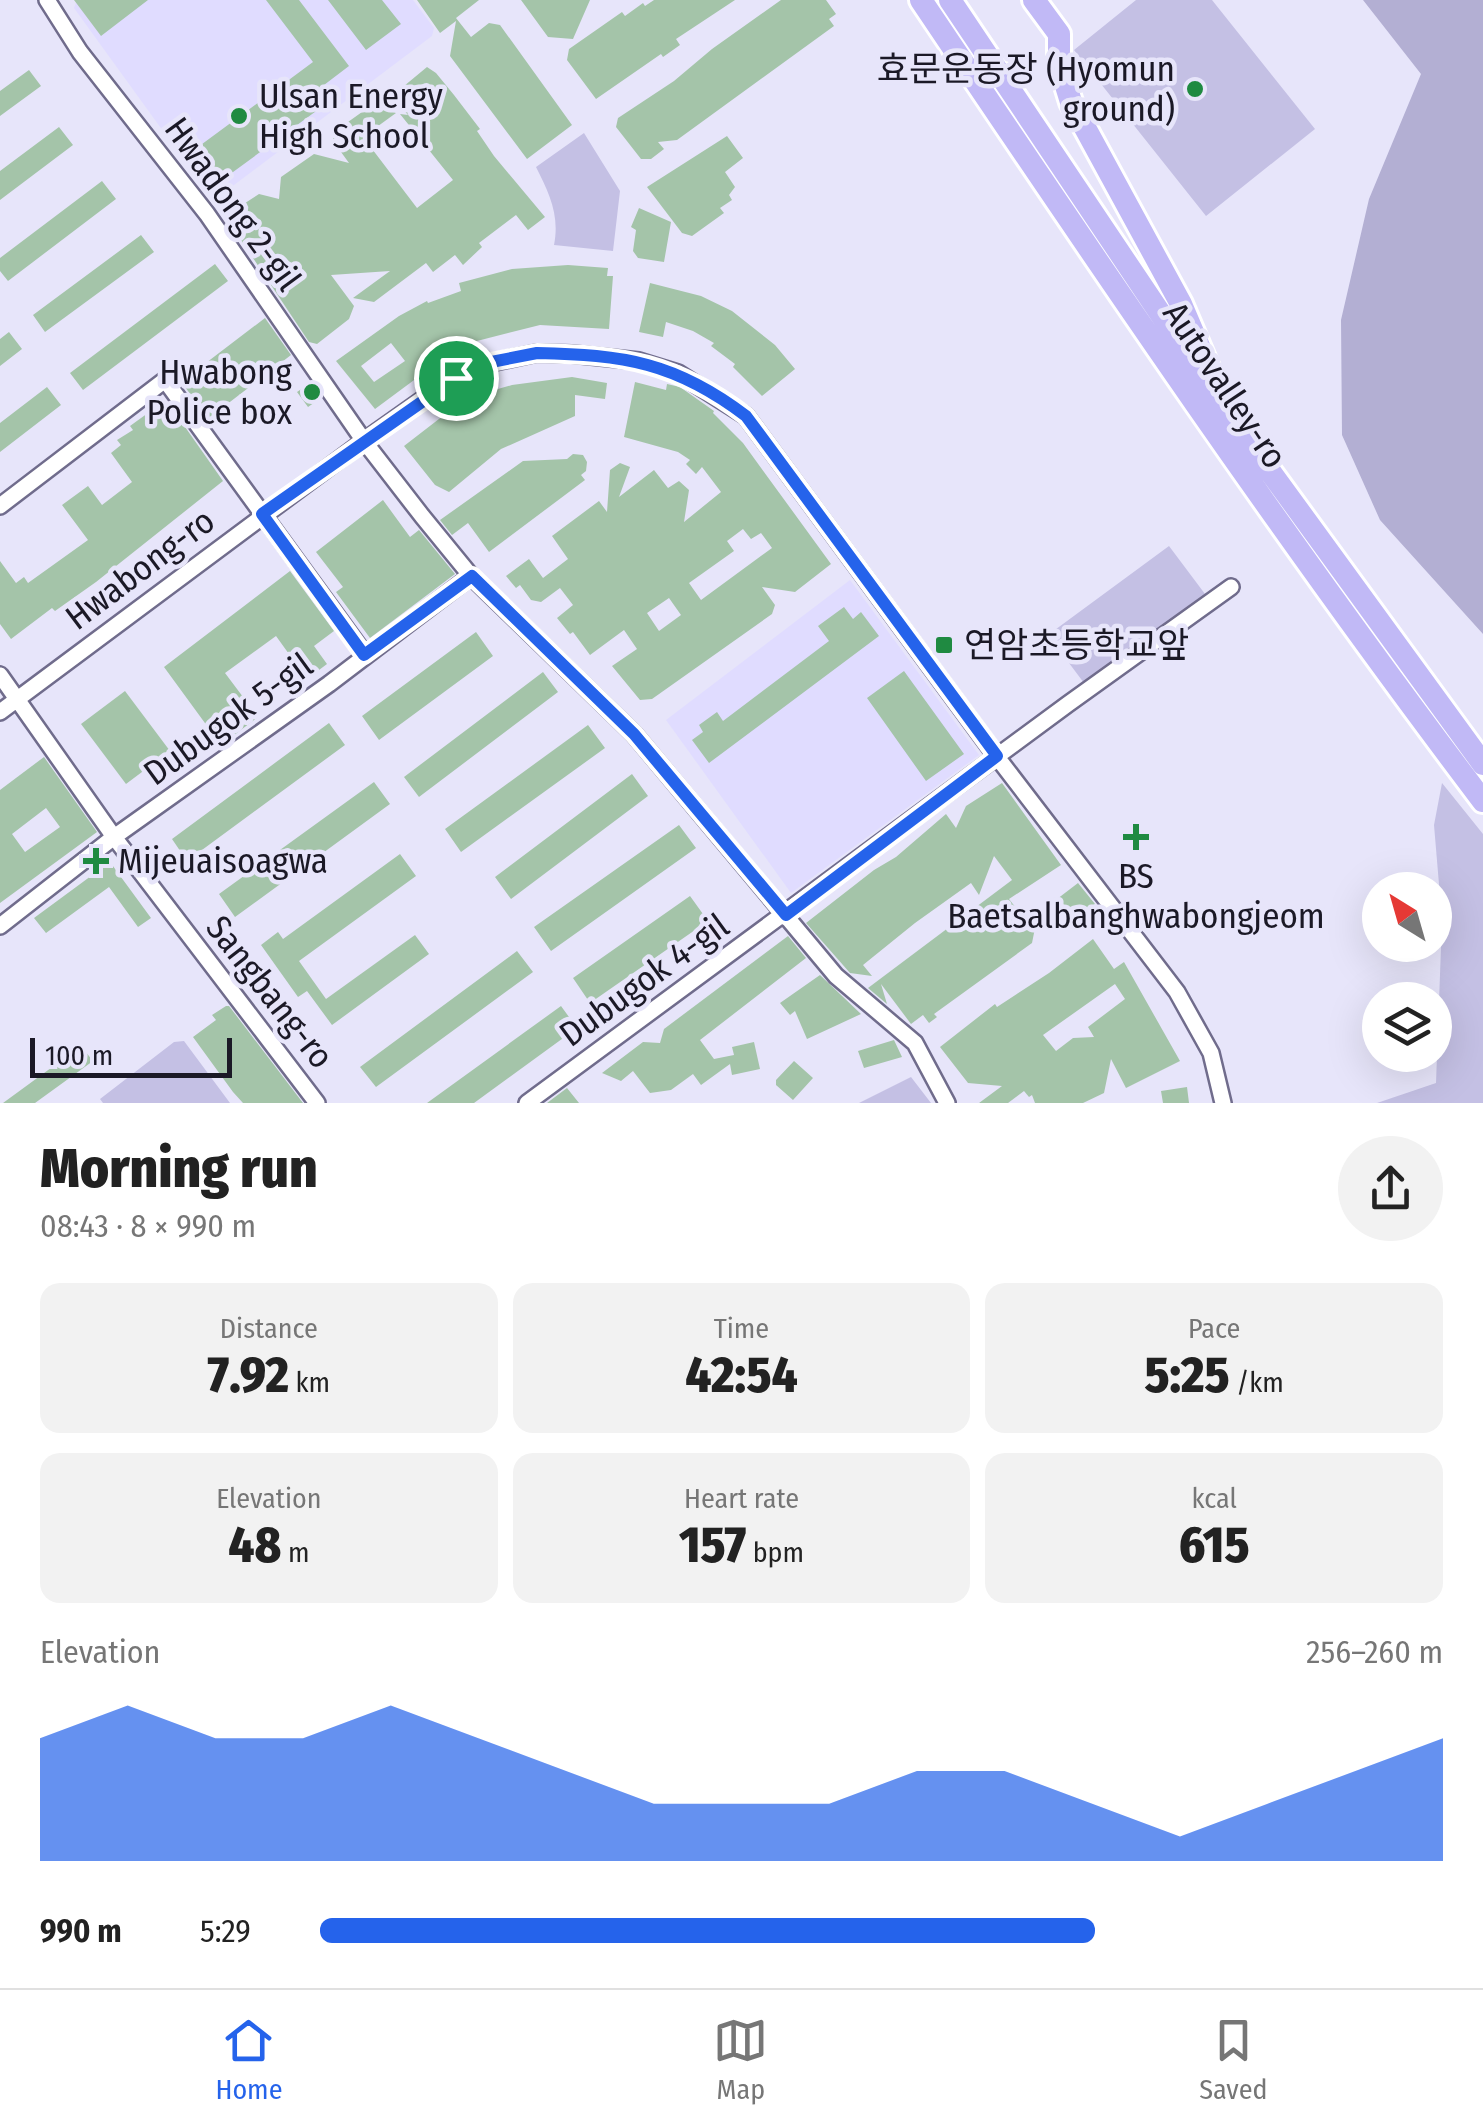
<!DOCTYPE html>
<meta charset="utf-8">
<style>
:root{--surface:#fff;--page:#f2f2f2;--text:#222;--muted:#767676;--line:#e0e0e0;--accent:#2563eb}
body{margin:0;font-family:"Fira Sans Condensed","Noto Sans KR",sans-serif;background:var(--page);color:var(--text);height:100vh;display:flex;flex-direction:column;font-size:38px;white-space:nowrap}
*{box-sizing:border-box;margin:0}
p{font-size:32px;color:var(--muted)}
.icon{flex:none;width:55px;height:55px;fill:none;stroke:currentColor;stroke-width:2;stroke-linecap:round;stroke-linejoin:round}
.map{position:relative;height:1103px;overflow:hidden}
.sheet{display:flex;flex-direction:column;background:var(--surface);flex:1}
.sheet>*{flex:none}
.needle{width:65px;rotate:323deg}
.tools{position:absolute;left:1362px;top:872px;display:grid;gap:20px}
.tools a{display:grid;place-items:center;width:90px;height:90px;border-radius:50%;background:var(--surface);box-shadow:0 10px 40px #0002;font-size:50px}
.scale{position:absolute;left:30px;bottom:25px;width:202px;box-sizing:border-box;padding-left:10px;border:5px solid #1b1926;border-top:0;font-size:28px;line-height:35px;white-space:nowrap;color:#1b1926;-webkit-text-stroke:8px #e7e5fa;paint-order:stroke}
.pin{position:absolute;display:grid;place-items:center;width:85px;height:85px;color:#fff;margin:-42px;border:5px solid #fff;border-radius:50%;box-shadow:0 2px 10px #0007}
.round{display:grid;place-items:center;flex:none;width:105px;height:105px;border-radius:52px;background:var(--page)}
.headline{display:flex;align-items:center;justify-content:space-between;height:170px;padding:0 40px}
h1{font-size:55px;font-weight:800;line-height:75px}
.metrics{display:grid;grid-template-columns:repeat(3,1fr);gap:15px;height:170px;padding:10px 40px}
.metrics div{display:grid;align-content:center;border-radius:20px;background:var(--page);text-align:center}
.metrics b{font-size:50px;font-weight:800}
.metrics small{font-size:28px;font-weight:400}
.metrics p{font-size:28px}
.chart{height:280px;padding:20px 40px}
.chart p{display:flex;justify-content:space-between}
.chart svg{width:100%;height:180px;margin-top:10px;fill:var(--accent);opacity:.7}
ul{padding:0 40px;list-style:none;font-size:32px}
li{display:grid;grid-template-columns:160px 120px 1fr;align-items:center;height:75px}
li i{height:25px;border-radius:12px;background:var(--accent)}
.dock{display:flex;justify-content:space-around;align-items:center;height:140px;border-top:2px solid var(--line);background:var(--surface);font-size:28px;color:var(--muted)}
.dock a{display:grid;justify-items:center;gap:5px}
.dock .on{color:var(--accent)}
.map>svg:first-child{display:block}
.built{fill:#e0dcff}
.green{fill:#c4c0e4}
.forest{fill:#b3afd3}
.building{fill:#a4c4a9;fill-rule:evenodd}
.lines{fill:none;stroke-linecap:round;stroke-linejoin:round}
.minor-casing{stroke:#706c8c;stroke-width:20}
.highway-casing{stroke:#fff;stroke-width:28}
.minor{stroke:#fff;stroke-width:15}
.highway{stroke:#c1b9f6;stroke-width:22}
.route-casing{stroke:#fff;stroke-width:20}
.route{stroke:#2563eb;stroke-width:12}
.poi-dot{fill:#1f8a41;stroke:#e7e5fa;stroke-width:4}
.labels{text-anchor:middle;stroke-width:9;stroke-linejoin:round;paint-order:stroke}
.poi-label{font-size:35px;fill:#1b1926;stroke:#e7e5fa;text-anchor:start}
.street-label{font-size:35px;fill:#1b1926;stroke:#e7e5fa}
</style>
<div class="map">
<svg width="1483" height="1103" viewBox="0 0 1483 1103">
<rect width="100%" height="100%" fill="#e7e5fa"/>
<path class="built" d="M77,0H413L434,28L432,36L218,197L210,196L74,8Z
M850,580L979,755L791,893L666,720Z"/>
<path class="green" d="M1136,0H1212L1315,129L1206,216L1074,50Z
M584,133L620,191L613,251L554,245C560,215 549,193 536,167Z
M1169,546L1205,594L1084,683L1048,635Z
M1442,783L1483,834V1103H1377L1436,1083L1442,920L1434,825Z
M184,1041L230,1103H103L100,1099L174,1042Z
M911,1077L931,1103H859Z"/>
<path class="forest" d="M1363,0H1483V634L1380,520L1342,435L1341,320L1369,199L1421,74Z"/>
<path class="building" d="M74,0H148L101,36Z
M266,0H299L349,66L324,85L334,98L218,183L194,150L313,62Z
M328,0H382L401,24L366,50Z
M417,0H479L456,18L471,37L489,23L500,25L572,125L527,159L450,56L456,21L440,33Z
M521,0H590L573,39L548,37Z
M654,0H735L676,39L680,45L663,57L661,54L596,99L567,60L569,49L622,12L625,16L643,3L645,6Z
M781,0H826L836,14L829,19L834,26L677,140L658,142L664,149L651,159H641L616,127L618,118L674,81L712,49Z
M427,67L436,73L454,95L480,129L477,131L494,156L545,217L528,230L516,215L479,243L482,247L463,265L455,255L433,272L426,263L374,302L353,298L390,271L331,275L354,306L349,319L317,344L309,342L225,216L259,194L279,199L281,177L314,154L349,163L333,141L334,132L369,107L396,113L363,137L417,208L453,180L400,114L408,115L392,96Z
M29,70L41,86L0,116V91Z
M59,127L73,145L0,200V171Z
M727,136L743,158L725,172L735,187L729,195L732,200L720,208L724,213L692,236L682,233L647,187Z
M102,181L116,199L8,281L0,271V258Z
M639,208L671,222L664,262L638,258L633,251L636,230L631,227Z
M141,235L154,252L45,332L33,315Z
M215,264L228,281L83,390L70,373Z
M568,265L608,268L607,276H613L609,329L540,325L473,342L432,364L433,366L375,409L336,361L399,316L427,301L428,303L461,291L459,283L512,269ZM391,343L405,361L374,382L361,366Z
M650,283L701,296L732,311L775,345L795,369L762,396L733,367L735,364L711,346L714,343L693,331L666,322L663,337L639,332Z
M265,318L291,355L209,418L181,382Z
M9,332L22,349L0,366V339Z
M572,377L607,383L605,399L575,395V416L501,449L449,492L435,485L404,446L448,412L484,393L512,385Z
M635,382L666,390L667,384L680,387L714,411L713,413L743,443L831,564L795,592L762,587L775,605L772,614L652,699L640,700L612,666L637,649L624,630L590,655L573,632L570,634L557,618L573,605L560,588L541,602L531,600L520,585L516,588L506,576L529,559L543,578L568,559L552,536L599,501L607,512L610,470L620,463L630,467L619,497L654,470L668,488L679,481L689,490L684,522L721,492L702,467L696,474L686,464L690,460L678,452L624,437ZM743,529L751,539L761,533L772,548L701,600L689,583L734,551L727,541ZM669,598L681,615L659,631L647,613Z
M310,383L321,398L308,407L297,392Z
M47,387L61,405L0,452V423Z
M159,405L171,407L223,481L96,582L55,611L52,608L11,639L0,624V561L16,583L24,577L28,583L88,540L62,505L88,486L102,505L132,482L111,453L121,445L117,440L133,430L130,426Z
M573,454L583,455L587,462L586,471L581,475L585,480L489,552L468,523L452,535L440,520L523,461L567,459Z
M383,500L410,537L419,530L455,574L370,638L336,592L343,587L316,552Z
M290,571L334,631L314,646L327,664L307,679L276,636L225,673L258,717L221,745L164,667Z
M844,607L853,619L861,612L879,636L709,763L692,740L703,732L699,725L717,712L723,721L829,641L818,626Z
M476,632L493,656L379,740L362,716Z
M904,671L964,754L926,781L867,698Z
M543,672L558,692L419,797L404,777Z
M125,691L170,751L126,784L81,724Z
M329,723L345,745L187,861L172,839Z
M588,725L605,748L461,852L445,829Z
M44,757L97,832L0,903V790ZM46,808L60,827L25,852L12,834Z
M632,774L648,796L511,899L495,877Z
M374,782L390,804L235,917L219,894Z
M1002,783L1061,865L1009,899L1027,922L1078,883L1095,904L1063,926L1036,923L1032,943L934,1014L937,1017L929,1023L923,1015L911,1024L881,984L887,1004L868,988L1012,880L994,856L979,895L971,883L915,923L863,965L872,976L850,973L806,923L874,870L896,857L946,814L956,828L966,806Z
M679,825L696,848L551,951L534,927Z
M400,854L416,876L299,961L326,999L415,935L429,954L332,1025L307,991L298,997L261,945L278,932L283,939Z
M110,862L151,918L138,927L109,887L46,933L34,918Z
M690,896L708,921L590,1003L573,978Z
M788,936L806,958L700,1040L714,1059L734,1055L732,1047L754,1042L760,1069L732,1075L730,1064L701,1085L693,1074L671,1090L650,1093L633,1071L621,1081L602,1073L643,1042L660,1043L664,1029Z
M1093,939L1114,969L1124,962L1180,1061L1126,1088L1111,1059L1104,1093L1083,1103H1035L1032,1095L1029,1097L1024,1091L1008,1103H979L1002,1086L968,1083L940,1047L995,1004L997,1007L1049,973ZM1115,984L1125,999L1088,1027L1094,1037L1073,1038L1056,1051L1043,1035Z
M517,951L533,972L376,1087L360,1067Z
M820,975L861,1014L807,1039L795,1011L790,1015L780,1003Z
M226,1006H229L303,1103H243L233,1092L193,1037L216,1020L212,1015Z
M561,1006L577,1028L474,1103H427Z
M894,1040L902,1057L864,1068L858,1051Z
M81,1046L93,1061L35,1103H3Z
M794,1061L813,1078L793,1100L776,1085V1080Z
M1187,1087L1189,1103H1163L1161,1091Z
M567,1088L579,1103H547Z"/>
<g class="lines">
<g class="minor-casing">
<path id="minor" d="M47,0L80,52L207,214L364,441L422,516L471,576L634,734L836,976L915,1043L947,1103
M0,506L165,380L365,655
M0,675L114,837L317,1103
M0,712L364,441L429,395L481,365L537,353L572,354L639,361L678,373L746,416L997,757L1177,992L1211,1053L1223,1103
M0,926L114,837L329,684L471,576
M527,1103L1068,704L1231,587"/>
</g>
<g class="highway-casing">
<path id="highway" d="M921,0C1103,271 1286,541 1483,801
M950,0L1221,404L1483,764
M1034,0L1059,34V63L1071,102L1181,304L1210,372"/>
</g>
<use href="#minor" class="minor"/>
<use href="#highway" class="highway"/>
</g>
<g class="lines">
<g class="route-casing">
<path id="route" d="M537,353C624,355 675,362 746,416L997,756L786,915L634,734L472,576L364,655L262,514L456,378L481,364Z"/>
</g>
<use href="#route" class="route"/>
</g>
<g class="poi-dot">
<circle cx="1195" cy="89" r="10"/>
<circle cx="239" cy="116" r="10"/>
<circle cx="312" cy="392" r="10"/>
<rect x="934" y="635" width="20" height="20" rx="5"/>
<path d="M1131 822h10v10h10v10h-10v10h-10v-10h-10v-10h10z"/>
<path d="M91 846h10v10h10v10h-10v10h-10v-10h-10v-10h10z"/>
</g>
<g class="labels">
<g class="poi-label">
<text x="1175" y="81" text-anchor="end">효문운동장 (Hyomun<tspan x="1175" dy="40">ground)</tspan></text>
<text x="259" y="108">Ulsan Energy<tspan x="259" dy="40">High School</tspan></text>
<text x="292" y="384" text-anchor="end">Hwabong<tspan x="292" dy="40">Police box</tspan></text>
<text x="964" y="657">연암초등학교앞</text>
<text x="118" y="873">Mijeuaisoagwa</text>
<text x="1136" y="888" text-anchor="middle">BS<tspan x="1136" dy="40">Baetsalbanghwabongjeom</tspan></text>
</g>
<g class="street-label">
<text transform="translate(233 204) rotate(54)" y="12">Hwadong 2-gil</text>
<text transform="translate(1225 385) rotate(56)" y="12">Autovalley-ro</text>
<text transform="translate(140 569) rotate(-37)" y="12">Hwabong-ro</text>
<text transform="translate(228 719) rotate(-36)" y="12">Dubugok 5-gil</text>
<text transform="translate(644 980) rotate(-36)" y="12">Dubugok 4-gil</text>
<text transform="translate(270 992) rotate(52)" y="12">Sangbang-ro</text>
</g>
</g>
</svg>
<div class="tools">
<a><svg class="needle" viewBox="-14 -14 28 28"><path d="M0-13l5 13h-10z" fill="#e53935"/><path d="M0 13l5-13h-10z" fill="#767676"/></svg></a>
<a><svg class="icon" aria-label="layers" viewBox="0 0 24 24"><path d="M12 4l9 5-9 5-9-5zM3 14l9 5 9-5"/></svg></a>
</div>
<div class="scale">100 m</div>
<div class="pin" style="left:456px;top:378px;background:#1e9e55"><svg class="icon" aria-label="arrive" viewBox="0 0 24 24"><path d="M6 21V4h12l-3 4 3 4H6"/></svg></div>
</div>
<section class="sheet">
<div class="headline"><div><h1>Morning run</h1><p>08:43 · 8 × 990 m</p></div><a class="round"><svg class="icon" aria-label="share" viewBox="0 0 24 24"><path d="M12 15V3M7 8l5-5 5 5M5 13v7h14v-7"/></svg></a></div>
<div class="metrics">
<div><p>Distance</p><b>7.92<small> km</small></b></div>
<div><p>Time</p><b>42:54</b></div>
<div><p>Pace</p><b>5:25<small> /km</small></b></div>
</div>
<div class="metrics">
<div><p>Elevation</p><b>48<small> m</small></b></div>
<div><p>Heart rate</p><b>157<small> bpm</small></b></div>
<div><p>kcal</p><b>615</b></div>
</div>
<div class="chart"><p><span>Elevation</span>256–260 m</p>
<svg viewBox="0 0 160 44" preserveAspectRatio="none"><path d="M0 44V14L10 6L20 14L30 14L40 6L50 14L60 22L70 30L80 30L90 30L100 22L110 22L120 30L130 38L140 30L150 22L160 14V44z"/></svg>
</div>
<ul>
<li><b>990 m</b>5:29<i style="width:69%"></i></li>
</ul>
</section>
<nav class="dock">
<a class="on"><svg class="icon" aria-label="home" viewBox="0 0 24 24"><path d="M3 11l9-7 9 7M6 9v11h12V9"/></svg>Home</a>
<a><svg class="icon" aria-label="map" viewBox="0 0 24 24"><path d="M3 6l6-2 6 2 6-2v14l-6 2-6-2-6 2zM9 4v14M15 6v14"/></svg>Map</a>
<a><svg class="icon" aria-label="saved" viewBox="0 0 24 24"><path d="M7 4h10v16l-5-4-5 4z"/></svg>Saved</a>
</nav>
